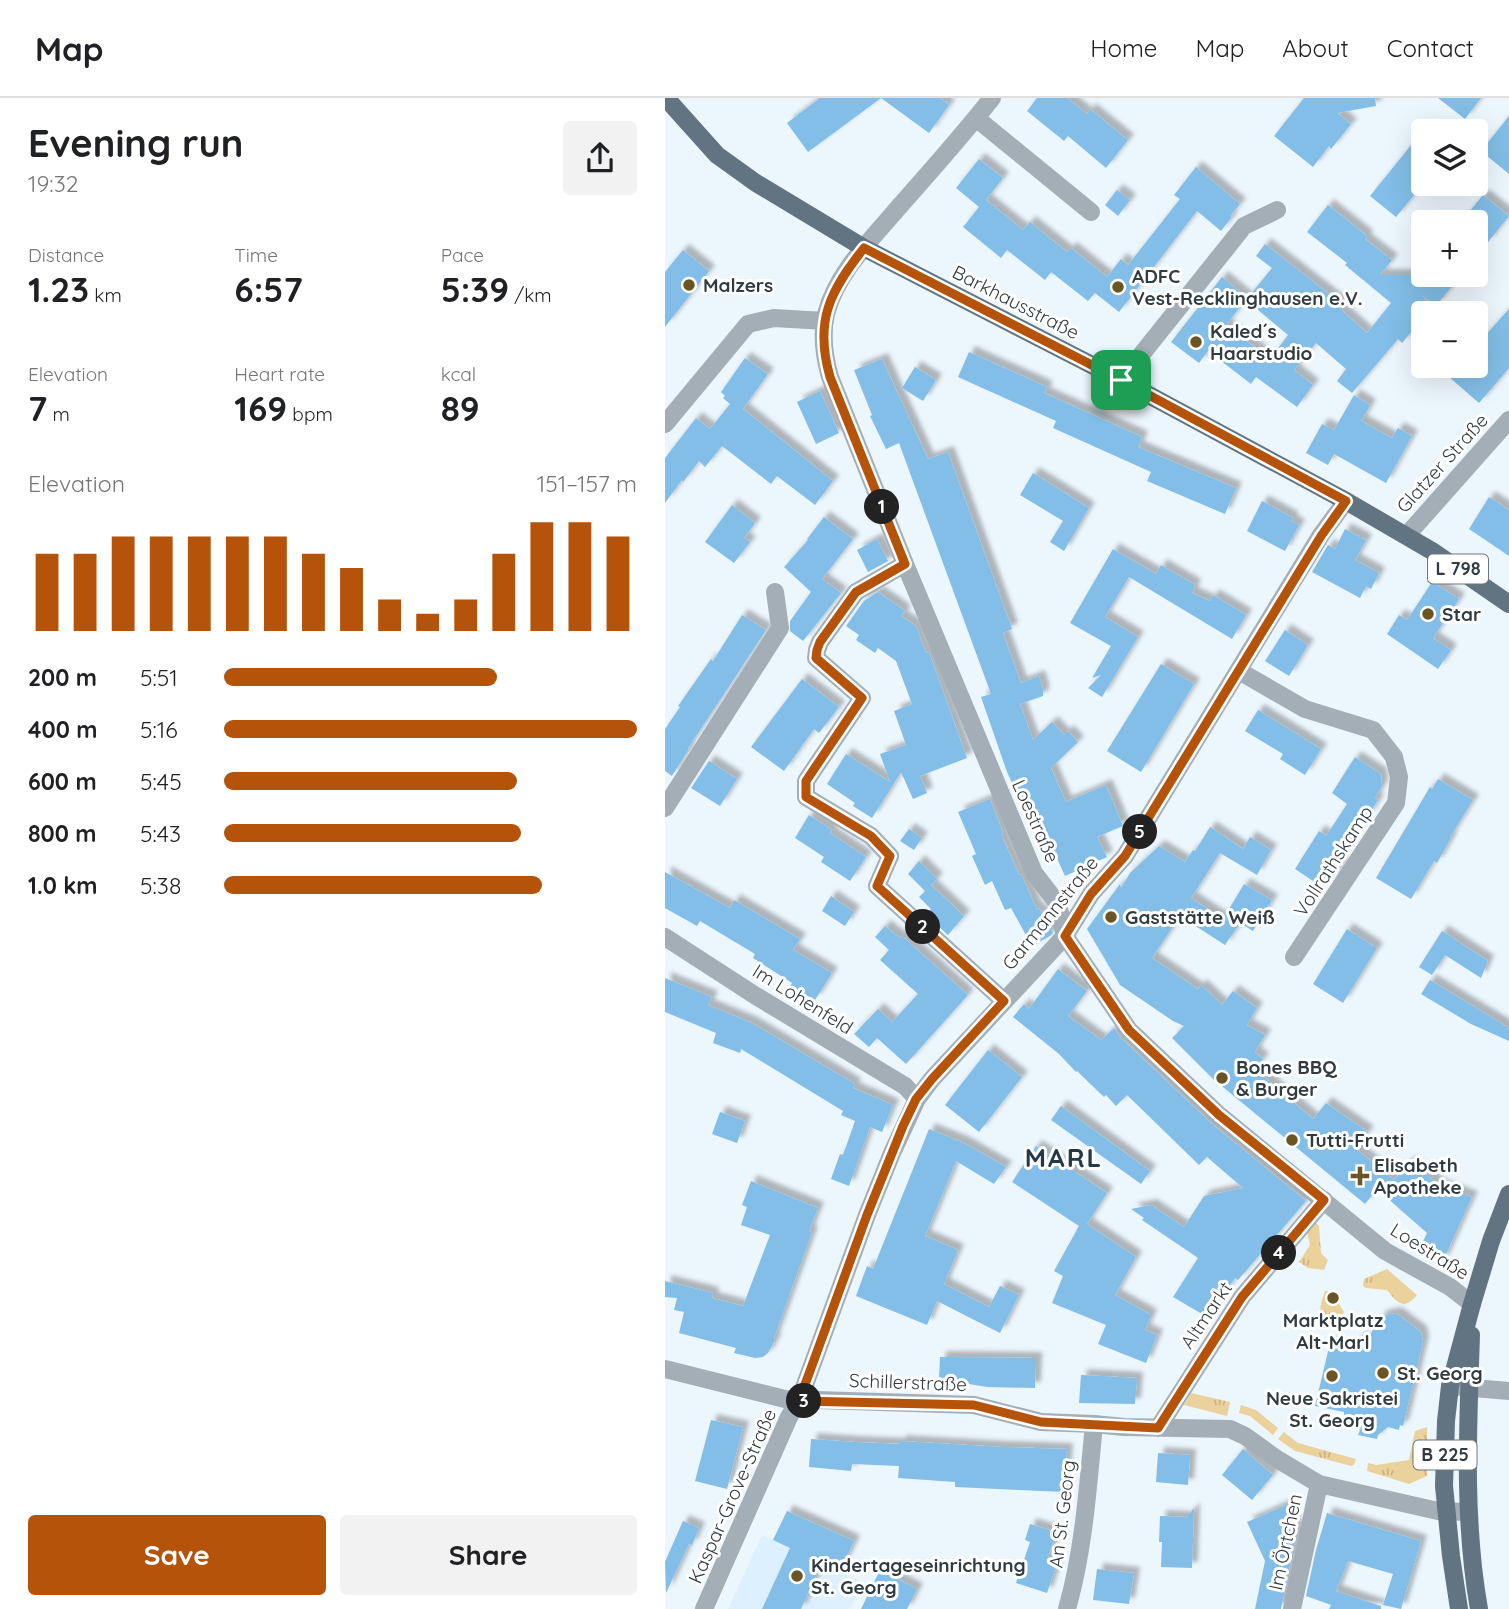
<!DOCTYPE html>
<meta charset="utf-8">
<style>
:root{--surface:#fff;--page:#f2f2f2;--text:#202124;--muted:#757577;--line:#e0e0e0;--accent:#b45309}
body{margin:0;font-family:Quicksand,sans-serif;background:var(--page);color:var(--text);height:100vh;display:flex;flex-direction:column;font-size:26px;white-space:nowrap}
*{box-sizing:border-box;margin:0}
p{font-size:23px;color:var(--muted)}
.icon{flex:none;width:38px;height:38px;fill:none;stroke:currentColor;stroke-width:2;stroke-linecap:round;stroke-linejoin:round}
.map{position:relative;flex:1;overflow:hidden}
.side{display:flex;flex-direction:column;background:var(--surface);width:665px}
.side>*{flex:none}
.tools{position:absolute;left:746px;top:21px;display:grid;gap:14px}
.tools a{display:grid;place-items:center;width:77px;height:77px;border-radius:7px;background:var(--surface);box-shadow:0 7px 28px #0002;font-size:35px}
.pin{position:absolute;display:grid;place-items:center;width:60px;height:60px;color:#fff;margin:-30px;border-radius:14px;box-shadow:0 4px 10px #0006}
.km{position:absolute;width:35px;height:35px;margin:-18px;border-radius:50%;background:#222;color:#fff;font-size:19px;line-height:35px;text-align:center}
.round{display:grid;place-items:center;flex:none;width:74px;height:74px;border-radius:7px;background:var(--page)}
.overview{display:flex;align-items:center;justify-content:space-between;height:119px;padding:0 28px}
h1{font-size:38px;font-weight:800;line-height:52px}
.metrics{display:grid;grid-template-columns:repeat(3,1fr);gap:10px;height:119px;padding:7px 28px}
.metrics div{display:grid;align-content:center}
.metrics b{font-size:35px;font-weight:800}
.metrics small{font-size:19px;font-weight:400}
.metrics p{font-size:19px}
.chart{height:196px;padding:14px 28px}
.chart p{display:flex;justify-content:space-between}
.chart svg{width:100%;height:126px;margin-top:7px;stroke:var(--accent);stroke-width:6}
.cta{display:flex;gap:14px;margin-top:auto;padding:14px 28px}
.cta a{flex:1;height:80px;border-radius:7px;background:var(--accent);color:#fff;font-size:28px;font-weight:800;line-height:80px;text-align:center}
.cta a+a{background:var(--page);color:var(--text)}
ul{padding:0 28px;list-style:none;font-size:23px}
li{display:grid;grid-template-columns:112px 84px 1fr;align-items:center;height:52px}
li i{height:18px;border-radius:9px;background:var(--accent)}
header{display:flex;align-items:center;gap:42px;box-sizing:border-box;height:98px;padding:0 35px;background:var(--surface);border-bottom:2px solid var(--line)}
header strong{font-size:33px}
nav{display:flex;gap:38px;margin-inline-start:auto;font-size:24px}
main{display:flex;flex:1;min-height:0}
.map>svg:first-child{display:block}
.built{fill:#ddf0fe}
.grass{fill:url(#grass-tufts)}
.building{fill:#82bee7;filter:url(#shadow)}
.lines{fill:none;stroke-linecap:round;stroke-linejoin:round}
.minor{stroke:#a4aeb6;stroke-width:18}
.major{stroke:#627482;stroke-width:18}
.route-casing{stroke:#fff;stroke-width:14}
.route{stroke:#b45309;stroke-width:9}
.poi-dot{fill:#6b5525;stroke:#fff;stroke-width:2.5}
.labels{text-anchor:middle;stroke-width:6;stroke-linejoin:round;paint-order:stroke}
.shield{fill:#fff;stroke:#6f767b;stroke-width:2}
.shield-label{font-size:18px;font-weight:bold;fill:#313b42}
.poi-label{font-size:19px;font-weight:bold;fill:#313b42;stroke:#fff;text-anchor:start}
.street-label{font-size:19px;fill:#313b42;stroke:#fff}
.district-label{font-size:26px;font-weight:bold;letter-spacing:2px;fill:#253846;stroke:#fff}
</style>
<header>
<strong>Map</strong>
<nav><a>Home</a><a>Map</a><a>About</a><a>Contact</a></nav>
</header>
<main>
<section class="side">
<div class="overview"><div><h1>Evening run</h1><p>19:32</p></div><a class="round"><svg class="icon" aria-label="share" viewBox="0 0 24 24"><path d="M12 15V3M7 8l5-5 5 5M5 13v7h14v-7"/></svg></a></div>
<div class="metrics">
<div><p>Distance</p><b>1.23<small> km</small></b></div>
<div><p>Time</p><b>6:57</b></div>
<div><p>Pace</p><b>5:39<small> /km</small></b></div>
</div>
<div class="metrics">
<div><p>Elevation</p><b>7<small> m</small></b></div>
<div><p>Heart rate</p><b>169<small> bpm</small></b></div>
<div><p>kcal</p><b>89</b></div>
</div>
<div class="chart"><p><span>Elevation</span>151–157 m</p>
<svg viewBox="0 0 160 44" preserveAspectRatio="none"><path d="M5 44V17M15 44V17M25 44V11M35 44V11M45 44V11M55 44V11M65 44V11M75 44V17M85 44V22M95 44V33M105 44V38M115 44V33M125 44V17M135 44V6M145 44V6M155 44V11"/></svg>
</div>
<ul>
<li><b>200 m</b>5:51<i style="width:66%"></i></li>
<li><b>400 m</b>5:16<i style="width:100%"></i></li>
<li><b>600 m</b>5:45<i style="width:71%"></i></li>
<li><b>800 m</b>5:43<i style="width:72%"></i></li>
<li><b>1.0 km</b>5:38<i style="width:77%"></i></li>
</ul>
<div class="cta"><a>Save</a><a>Share</a></div>
</section>
<div class="map">
<svg width="844" height="1511" viewBox="0 0 844 1511">
<defs>
<pattern id="grass-tufts" width="24" height="20" patternUnits="userSpaceOnUse" patternTransform="scale(1.75)"><rect width="24" height="20" fill="#ebd19c"/><path d="M3 7l-1-3M5 7V3M7 7l1-3M15 17l-1-3M17 17v-4M19 17l1-3" fill="none" stroke="#cab488"/></pattern>
<filter id="shadow"><feDropShadow dx="6" dy="-6" stdDeviation="2" flood-color="#0004"/></filter>
</defs>
<rect width="100%" height="100%" fill="#ecf6fd"/>
<path class="built" d="M97,1437L198,1484L185,1511H63Z"/>
<path class="grass" d="M650,1124L654,1128L656,1155L663,1162L659,1172L643,1170L634,1164L645,1147L642,1134Z
M722,1171L752,1197C739,1213 732,1205 722,1192L701,1190L698,1188L699,1181Z
M660,1193H666L679,1214L670,1228L661,1230C652,1218 655,1206 660,1193Z
M526,1295L565,1304L562,1318L519,1307Z
M576,1307L591,1312L613,1330L608,1337L585,1318L574,1315Z
M762,1329V1378L744,1386L702,1373L703,1365L711,1367L744,1362L750,1333Z
M619,1334L633,1345L691,1361L689,1367L686,1368L630,1353L613,1341Z"/>
<path class="building" d="M155,0H275L284,7L264,35L216,0L143,54L122,25Z
M372,0H402L422,16L425,11L463,42L441,70L403,38L399,43L362,13Z
M639,0H710L711,8L672,15L686,26L666,51L664,48L648,69L609,38Z
M773,0H816L800,21Z
M844,18V76L816,53Z
M747,46L758,55V86L731,119L705,98Z
M314,61L338,80L321,102L358,132L365,124L402,154L406,150L442,179L456,161L463,167L515,101L509,97L531,69L575,106L565,118L567,119L556,133L532,113L454,214L430,195L423,203L386,174L380,182L342,152L336,160L298,129L314,109L291,90Z
M452,92L465,102L453,118L440,107Z
M818,97L844,118L823,144L821,142L810,155V124H796Z
M663,107L702,138L700,141L727,162L715,177H796L771,208L758,198V220L737,245L733,241L687,295L672,283L681,271L651,245L629,272L648,287L632,309L591,279L586,286L543,253L534,265L506,244L557,179L582,200L561,227L605,261L623,237L581,202L607,170L591,158L600,146L677,206L674,210L702,235L726,205L680,167L682,165L642,134Z
M18,152L44,173L0,229V174Z
M844,211V270L814,305L784,279L794,268H810V249Z
M304,254L382,289L379,295L477,339L473,349L571,390L560,416L482,383L486,374L388,330L391,323L293,279Z
M80,260L103,276L78,311L168,383L150,407L112,378L106,386L57,348L40,369L34,363L18,384L17,382L0,405V360L31,320L45,331L65,306L58,300L60,298L56,294Z
M217,261L263,361L283,354L347,531L338,535L356,585L374,578L378,591V598L355,606L368,642L387,624L399,637L403,633L413,644L386,670L401,704L441,687L458,728L432,739L442,759L400,778L386,747L378,751L342,674L316,599L326,596L234,345L221,351L205,318L207,317L189,272Z
M250,269L271,282L258,303L237,290Z
M155,293L174,335L151,346L132,304Z
M689,297L705,307L696,323L727,340L733,330L747,338L721,385L669,356L663,367L641,355L657,326L669,332Z
M368,375L424,410L399,453L385,444L398,423L355,397Z
M824,399L844,412V458L804,431Z
M597,403L628,420L626,423L634,427L620,453L582,433Z
M67,407L90,425L79,440L85,444L69,465L40,444Z
M159,419L188,441L157,481L176,495L138,543L125,533V523L146,494L119,469L143,442L142,441Z
M680,431L701,442L690,462L714,475L706,491L701,488L695,500L647,474L663,447L670,451Z
M212,441L223,463L203,474L192,452Z
M448,451L491,476L496,467L530,487L527,495L545,503L548,497L581,517L567,541L464,479L440,519L473,539L437,599L423,590L436,577L427,580L446,548L405,525Z
M767,484L794,501L768,540L786,552L773,571L722,536L734,517L742,522Z
M213,494L240,513L236,518L251,528L261,555L264,554L302,660L255,678L262,695L248,701L236,674L207,720L188,708L190,705L162,686L181,656L225,684L215,656L241,647L229,613L247,606L231,563L213,550L210,555L191,542L194,537L181,528L199,503Z
M77,517L101,532L55,602L23,650L24,651L7,678L0,673V631L15,609L13,608L46,561L48,563Z
M620,532L643,547L624,578L600,563Z
M496,566L529,586L476,674L442,653Z
M137,581L174,609L154,635L149,631L119,673L86,649Z
M593,612L656,651L640,677L615,661L618,656L580,633Z
M690,659L716,676L717,688L710,700L713,702L703,718L700,716L678,750L681,752L674,762L678,765L667,781L664,778L657,789L630,771L654,733L661,738L682,706L667,695Z
M44,663L72,681L55,708L26,690Z
M773,681L808,702L785,739L786,740L772,765L769,763L746,801L711,780L765,689L767,691Z
M325,701L338,735L336,736L354,777L356,776L372,812L374,810L388,835L385,838L367,848L346,810L340,812L327,783L320,787L307,758L311,756L293,714Z
M144,717L167,732L165,735L201,759L185,783L156,764L159,759L130,740Z
M545,729L578,751L585,739L606,752L592,777L555,755L526,800L558,821L579,786L607,802L588,833L575,825L560,847L515,818L487,860L533,891L536,887L557,907L568,893L592,910L582,927L600,937L590,954L598,961L590,971L648,1021L661,1005L703,1034L690,1050L729,1082L744,1064L775,1087L807,1099L778,1163L754,1152L762,1135L712,1091L700,1106L547,980L507,940L519,928L508,923L455,887L422,831L455,786L456,790L465,775L494,748L520,764L528,752L530,753Z
M244,731L257,740L249,752L235,743Z
M254,763L272,781L260,793L243,776Z
M0,774L65,810L69,802L135,841L128,852L167,875L150,902L125,888L127,885L88,860L90,856L35,823L32,828L0,810Z
M266,787L299,818L283,837L261,817L266,811L254,799Z
M166,798L189,814L180,828L157,813Z
M220,828L235,840L237,838L303,897L241,966L212,940L204,949L189,936L213,911L227,924L253,896L215,862L224,852L210,839Z
M682,831L712,850L678,905L648,886Z
M777,833L823,863L816,880L780,857L767,877L754,869Z
M393,871L422,893L403,918L436,942L449,930L456,940L546,1025L641,1103L573,1182L570,1180L542,1219L508,1199L533,1160L477,1122L479,1120L466,1111L486,1107L519,1129L539,1098L578,1090L542,1059L534,1067L462,997L451,1008L441,997L439,999L412,973L411,974L394,956L348,919L359,906L364,911Z
M0,880L47,899L43,907L87,925L190,986L188,990L228,1007L217,1034L205,1029L184,1088L166,1081L175,1056L178,1057L190,1023L176,1017L178,1013L76,951L75,955L48,945L51,935L0,914Z
M765,882L844,930V943L806,926L756,896Z
M323,952L357,979L314,1034L280,1007Z
M396,1008L485,1073L476,1086L386,1022Z
M55,1014L80,1023L72,1045L47,1036Z
M264,1031L299,1045L341,1069L329,1086L291,1063L260,1138L293,1152L279,1186L324,1209L335,1188L354,1197L335,1235L272,1203L262,1227L191,1198L202,1168L208,1171Z
M371,1048L442,1095L422,1126L471,1159L450,1197L486,1217L480,1232L492,1237L481,1265L433,1246L441,1227L387,1205L398,1178L389,1173L414,1128L347,1084Z
M86,1083L153,1110L144,1133L147,1134L109,1240L110,1242L103,1255L98,1259L90,1260L69,1255L71,1250L14,1235L19,1214L9,1212L12,1200L0,1199V1183L48,1195L47,1200L78,1208L105,1137L76,1127L82,1109L77,1107Z
M731,1215L756,1234L758,1244L738,1328L735,1327L734,1332L723,1329L713,1337L712,1341L693,1337L695,1332L688,1321L679,1319V1314L650,1308L665,1245L687,1250L696,1239L701,1244L716,1218Z
M275,1259L371,1260L370,1290L322,1289L274,1281Z
M416,1277L472,1280L470,1306L414,1305Z
M46,1322L78,1329L62,1391L30,1383Z
M146,1341L189,1344L235,1346V1343L336,1349L402,1351L399,1394L290,1389V1384L233,1380L234,1368L187,1366L186,1373L144,1369Z
M578,1351L608,1377L587,1402L557,1377Z
M493,1355L525,1357L523,1387L491,1384Z
M621,1407L632,1432L616,1511H590L600,1463L582,1424Z
M529,1410L527,1470L496,1469L497,1444H494L495,1418L520,1419V1421Z
M122,1413L189,1443L175,1473L157,1464L136,1511H97L125,1450L108,1442Z
M662,1415L756,1443L736,1511L718,1507L728,1476L683,1463L671,1493L716,1508V1511H664L666,1507L641,1498L651,1452Z
M18,1423L34,1430L27,1447L24,1446L1,1495L0,1464Z
M365,1426L391,1434L383,1459L393,1462L382,1495L351,1485L365,1444L360,1442Z
M432,1471L469,1475L464,1506L428,1502Z
M215,1472L252,1491L242,1511H196Z"/>
<g class="lines">
<path class="minor" d="M327,0C297,38 265,74 233,110C206,142 172,174 161,216C156,238 159,258 165,279L240,466L369,775L393,806L400,838L464,932L554,1017L720,1153L785,1189L807,1206
M311,20L426,114
M456,282L579,128L612,112
M0,326L83,226L109,220L160,223
M742,437L844,322
M240,466L191,494L155,544L152,552L151,560L197,600L141,683V699L206,738L225,758L212,788L339,903
M574,573L640,611L708,632L729,659L734,679L731,705L629,859
M0,710L115,530L110,494
M0,839L91,898L240,988L252,1001
M0,1271L120,1301L309,1307L376,1324L429,1326L459,1329L565,1331L580,1338L612,1361L654,1386L773,1413L803,1414
M785,1288L844,1293
M493,1330L577,1199L659,1102
M39,1511L124,1319L134,1303L202,1117L227,1055L252,1001L267,981L400,838L426,796L460,758L656,437L681,403
M402,1511C419,1451 423,1388 429,1326
M627,1511L654,1386"/>
<path class="major" d="M1,0L52,57L91,85L199,150L456,282L681,403L767,453L844,506
M806,1237C803,1328 798,1421 814,1511
M794,1511L786,1458L779,1388L781,1323L785,1288L807,1206L826,1143L844,1096"/>
</g>
<g class="lines">
<g class="route-casing">
<path id="route" d="M199,150L456,282L681,403L656,438L460,758L426,796L400,838L464,932L554,1017L659,1102L577,1199L493,1330L376,1324L309,1307L134,1303L202,1117L238,1028L251,1001L267,981L339,903L212,788L225,758L206,738L141,699V683L197,600L151,560L152,552L155,544L191,494L240,466L165,279C149,223 165,193 199,150Z"/>
</g>
<use href="#route" class="route"/>
</g>
<g class="poi-dot">
<circle cx="24" cy="187" r="7"/>
<circle cx="453" cy="189" r="7"/>
<circle cx="531" cy="244" r="7"/>
<circle cx="763" cy="516" r="7"/>
<circle cx="446" cy="819" r="7"/>
<circle cx="557" cy="980" r="7"/>
<circle cx="627" cy="1042" r="7"/>
<path d="M691.5 1067.5h7v7h7v7h-7v7h-7v-7h-7v-7h7z"/>
<circle cx="668" cy="1200" r="7"/>
<circle cx="718" cy="1275" r="7"/>
<circle cx="667" cy="1278" r="7"/>
<circle cx="132" cy="1478" r="7"/>
</g>
<g class="labels">
<g class="shield">
<rect x="763" y="456.5" width="60" height="29" rx="5"/>
<rect x="748.5" y="1342.5" width="63" height="29" rx="5"/>
</g>
<g class="shield-label">
<text x="793" y="477">L 798</text>
<text x="780" y="1363">B 225</text>
</g>
<g class="poi-label">
<text x="467" y="185">ADFC<tspan x="467" dy="22">Vest-Recklinghausen e.V.</tspan></text>
<text x="38" y="194">Malzers</text>
<text x="545" y="240">Kaled´s<tspan x="545" dy="22">Haarstudio</tspan></text>
<text x="777" y="523">Star</text>
<text x="460" y="826">Gaststätte Weiß</text>
<text x="571" y="976">Bones BBQ<tspan x="571" dy="22">&amp; Burger</tspan></text>
<text x="641" y="1049">Tutti-Frutti</text>
<text x="709" y="1074">Elisabeth<tspan x="709" dy="22">Apotheke</tspan></text>
<text x="668" y="1229" text-anchor="middle">Marktplatz<tspan x="668" dy="22">Alt-Marl</tspan></text>
<text x="732" y="1282">St. Georg</text>
<text x="667" y="1307" text-anchor="middle">Neue Sakristei<tspan x="667" dy="22">St. Georg</tspan></text>
<text x="146" y="1474">Kindertageseinrichtung<tspan x="146" dy="22">St. Georg</tspan></text>
</g>
<g class="street-label">
<text transform="translate(351 204) rotate(27)" y="7">Barkhausstraße</text>
<text transform="translate(777 365) rotate(-48)" y="7">Glatzer Straße</text>
<text transform="translate(371 723) rotate(66)" y="7">Loestraße</text>
<text transform="translate(668 763) rotate(-57)" y="7">Vollrathskamp</text>
<text transform="translate(385 815) rotate(-51)" y="7">Garmannstraße</text>
<text transform="translate(138 901) rotate(32)" y="7">Im Lohenfeld</text>
<text transform="translate(765 1153) rotate(32)" y="7">Loestraße</text>
<text transform="translate(541 1217) rotate(-56)" y="7">Altmarkt</text>
<text transform="translate(243 1284) rotate(2)" y="7">Schillerstraße</text>
<text transform="translate(67 1398) rotate(-66)" y="7">Kaspar-Grove-Straße</text>
<text transform="translate(397 1416) rotate(-83)" y="7">An St. Georg</text>
<text transform="translate(620 1444) rotate(-78)" y="7">Im Örtchen</text>
</g>
<g class="district-label">
<text x="399" y="1069">MARL</text>
</g>
</g>
</svg>
<div class="tools">
<a><svg class="icon" aria-label="layers" viewBox="0 0 24 24"><path d="M12 4l9 5-9 5-9-5zM3 14l9 5 9-5"/></svg></a>
<a>+</a>
<a>−</a>
</div>
<div class="pin" style="left:456px;top:282px;background:#1e9e55"><svg class="icon" aria-label="arrive" viewBox="0 0 24 24"><path d="M6 21V4h12l-3 4 3 4H6"/></svg></div>
<b class="km" style="left:217px;top:409px">1</b>
<b class="km" style="left:258px;top:829px">2</b>
<b class="km" style="left:139px;top:1303px">3</b>
<b class="km" style="left:614px;top:1155px">4</b>
<b class="km" style="left:475px;top:734px">5</b>
</div>
</main>
